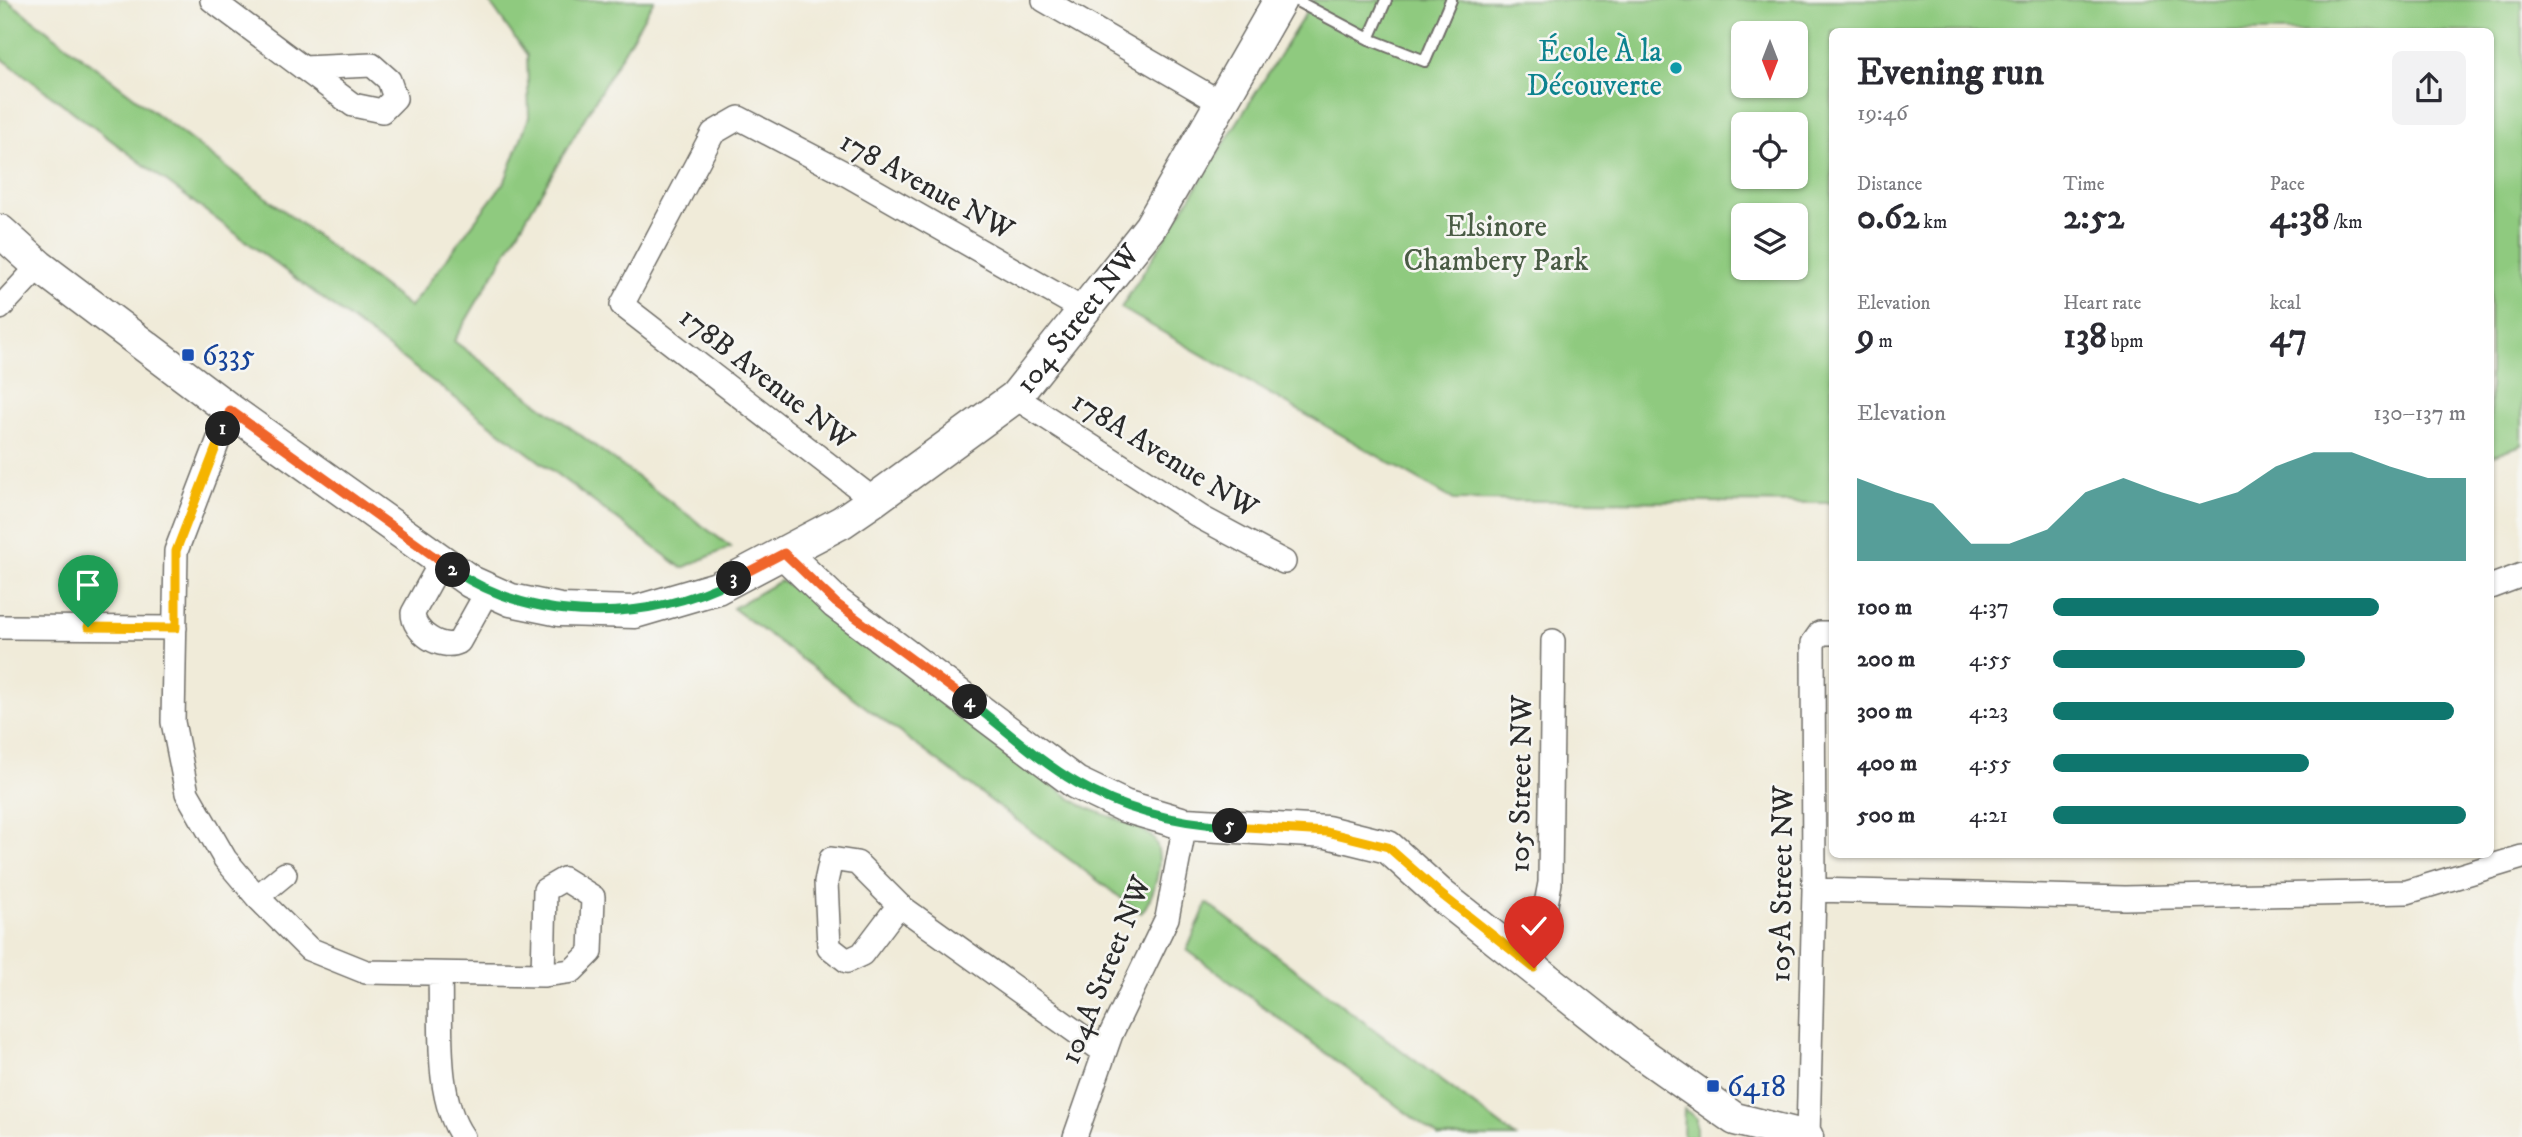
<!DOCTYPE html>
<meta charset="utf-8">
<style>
:root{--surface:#fff;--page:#f2f2f3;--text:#2b2b33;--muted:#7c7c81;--accent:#0f766e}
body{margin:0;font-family:"IM FELL DW Pica",serif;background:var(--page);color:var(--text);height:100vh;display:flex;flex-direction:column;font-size:26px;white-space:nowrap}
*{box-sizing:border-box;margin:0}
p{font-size:23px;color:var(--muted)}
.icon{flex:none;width:38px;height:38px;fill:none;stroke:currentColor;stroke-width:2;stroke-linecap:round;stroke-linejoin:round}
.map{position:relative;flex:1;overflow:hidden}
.details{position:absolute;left:1829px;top:28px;width:665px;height:830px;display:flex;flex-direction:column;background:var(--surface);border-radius:10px;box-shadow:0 2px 5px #0004}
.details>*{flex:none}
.needle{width:46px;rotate:180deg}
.fabs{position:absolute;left:1731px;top:21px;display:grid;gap:14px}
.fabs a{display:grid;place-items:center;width:77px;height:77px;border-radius:10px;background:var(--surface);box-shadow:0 2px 5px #0004;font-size:35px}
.pin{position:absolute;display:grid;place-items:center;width:60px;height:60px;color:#fff;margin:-72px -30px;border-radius:50% 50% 50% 0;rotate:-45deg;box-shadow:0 0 7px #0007}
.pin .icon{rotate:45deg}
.km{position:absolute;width:35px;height:35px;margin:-18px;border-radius:50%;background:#222;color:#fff;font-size:19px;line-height:35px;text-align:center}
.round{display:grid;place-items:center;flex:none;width:74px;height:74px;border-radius:10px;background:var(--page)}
.overview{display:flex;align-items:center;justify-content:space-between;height:119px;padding:0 28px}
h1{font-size:38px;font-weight:700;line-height:52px}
.stats{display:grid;grid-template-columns:repeat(3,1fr);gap:10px;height:119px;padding:7px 28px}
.stats div{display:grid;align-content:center}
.stats b{font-size:35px;font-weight:700}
.stats small{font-size:19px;font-weight:400}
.stats p{font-size:19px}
.chart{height:196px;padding:14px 28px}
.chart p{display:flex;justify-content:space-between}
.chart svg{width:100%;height:126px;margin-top:7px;fill:var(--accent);opacity:.7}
ul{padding:0 28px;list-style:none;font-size:23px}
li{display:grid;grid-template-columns:112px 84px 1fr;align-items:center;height:52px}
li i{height:18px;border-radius:9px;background:var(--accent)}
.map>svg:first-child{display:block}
.green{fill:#8fca7f;stroke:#5d7a55;stroke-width:2;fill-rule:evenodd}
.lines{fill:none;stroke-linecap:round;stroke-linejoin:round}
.lane-casing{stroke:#706e68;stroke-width:14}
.street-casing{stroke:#706e68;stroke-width:26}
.secondary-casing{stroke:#706e68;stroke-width:35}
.lane{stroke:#fff;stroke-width:10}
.street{stroke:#fff;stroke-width:23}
.secondary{stroke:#fff;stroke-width:32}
.split-1-casing{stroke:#fff;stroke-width:14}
.split-2-casing{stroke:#fff;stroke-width:14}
.split-3-casing{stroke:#fff;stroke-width:14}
.split-4-casing{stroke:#fff;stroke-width:14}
.split-5-casing{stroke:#fff;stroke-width:14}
.split-6-casing{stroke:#fff;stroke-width:14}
.split-1{stroke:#f5b400;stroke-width:9}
.split-2{stroke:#f0652b;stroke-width:9}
.split-3{stroke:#22a559;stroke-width:9}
.split-4{stroke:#f0652b;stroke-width:9}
.split-5{stroke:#22a559;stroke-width:9}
.split-6{stroke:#f5b400;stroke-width:9}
.culture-dot{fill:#0f9aa8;stroke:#f6f6f2;stroke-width:2.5}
.transit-dot{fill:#1a4fb4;stroke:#f6f6f2;stroke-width:2.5}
.labels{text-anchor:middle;stroke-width:5;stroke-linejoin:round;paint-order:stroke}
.culture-label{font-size:30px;fill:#0d838f;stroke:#f6f6f2;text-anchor:end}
.street-label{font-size:30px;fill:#2b2b2b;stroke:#f6f6f2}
.park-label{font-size:30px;fill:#495b44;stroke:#f6f6f2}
.transit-label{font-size:30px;fill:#164399;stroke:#f6f6f2;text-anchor:start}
</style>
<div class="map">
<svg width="2522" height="1137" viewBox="0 0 2522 1137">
<rect width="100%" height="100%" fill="#f6f6f2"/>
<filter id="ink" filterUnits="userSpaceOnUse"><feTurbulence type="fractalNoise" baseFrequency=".0143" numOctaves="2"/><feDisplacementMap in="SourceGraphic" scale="14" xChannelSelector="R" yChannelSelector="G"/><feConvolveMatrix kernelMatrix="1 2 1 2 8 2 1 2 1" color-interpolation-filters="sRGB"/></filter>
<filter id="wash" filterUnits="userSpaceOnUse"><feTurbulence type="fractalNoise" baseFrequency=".00686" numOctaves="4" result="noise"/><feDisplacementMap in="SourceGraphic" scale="28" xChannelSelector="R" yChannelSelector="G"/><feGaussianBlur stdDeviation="1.57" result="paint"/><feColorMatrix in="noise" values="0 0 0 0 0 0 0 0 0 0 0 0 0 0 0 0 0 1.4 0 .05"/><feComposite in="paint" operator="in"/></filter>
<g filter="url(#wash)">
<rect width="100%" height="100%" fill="#f0ebd9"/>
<path class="green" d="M0,0H7L410,307L505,181L529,117L527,55L488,0H654L454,341L731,547L682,568L0,57Z
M1314,0H2522V445L2490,456V32H1832V503L1454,500L1121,308ZM1743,33H1796V86H1743ZM1743,124H1796V177H1743ZM1743,215H1796V268H1743Z
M780,581L794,588C887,658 980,729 1073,800C1093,815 1148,823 1156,843C1164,863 1154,898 1141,913L733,608Z
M1207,903L1516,1137H1439L1187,950Z
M1684,1109L1696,1118V1137H1683Z"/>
</g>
<g filter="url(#ink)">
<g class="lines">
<g class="lane-casing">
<path id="lane" d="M1295,0L1369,39L1425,61L1451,0
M1369,39L1386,0"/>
</g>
<g class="street-casing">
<path id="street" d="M212,0L353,105L382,111L395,98L389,80L372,65L303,68
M1044,0L1223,104
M0,308L39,266
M1015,397L1202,518L1284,562
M230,410L176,551L173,722L187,793L225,859L257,897L309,949L366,972L543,975L572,971L591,952L593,897L564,879L545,890L543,975
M874,500L622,305L713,133L739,118L844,173L1082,309
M441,562L413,613C413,632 441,651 459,642L488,590
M2490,587L2522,575
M0,627L175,628
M1814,890L2125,898L2407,892L2522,857
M257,897L285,874
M899,905L862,954L847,961L829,947L826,882L831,859L857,863L899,905L1104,1052
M1534,968L1550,883L1553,641
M440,974C442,1022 434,1097 463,1137
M1075,1137L1111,1034L1167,918L1185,824
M1808,1137L1814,890L1813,643L1820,633H1832"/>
</g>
<g class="secondary-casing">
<g id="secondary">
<path id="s1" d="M0,231L39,266L230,410L471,582L511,600L560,610L635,612L717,588L842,522L874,500L1015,397L1150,227L1280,0"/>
<path d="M784,553L836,603L1076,783L1124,806L1185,824L1327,832L1388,847L1442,896L1631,1046L1735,1119L1807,1137"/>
</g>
</g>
<use href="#lane" class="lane"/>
<use href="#street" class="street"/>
<use href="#secondary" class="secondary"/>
</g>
</g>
<g class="lines" filter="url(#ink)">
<g class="split-1-casing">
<path id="split-1" d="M88,627L176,628V551L223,429"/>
</g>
<g class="split-2-casing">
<path id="split-2" d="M223,429L230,410L453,570"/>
</g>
<g class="split-3-casing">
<path id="split-3" d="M453,570C534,624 649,624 734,579"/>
</g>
<g class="split-4-casing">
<path id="split-4" d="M734,579L784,553L836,603L970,702"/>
</g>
<g class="split-5-casing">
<path id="split-5" d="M970,702C1005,729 1039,761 1077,783C1124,811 1177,823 1230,826"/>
</g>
<g class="split-6-casing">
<path id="split-6" d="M1230,826L1327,832L1388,847L1442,895L1534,968"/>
</g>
<use href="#split-1" class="split-1"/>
<use href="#split-2" class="split-2"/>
<use href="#split-3" class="split-3"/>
<use href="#split-4" class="split-4"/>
<use href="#split-5" class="split-5"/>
<use href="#split-6" class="split-6"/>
</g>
<circle class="culture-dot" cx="1676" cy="68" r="7"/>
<g class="transit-dot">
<rect x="181" y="348" width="14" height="14" rx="3.5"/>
<rect x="1706" y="1079" width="14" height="14" rx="3.5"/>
</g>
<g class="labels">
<g class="culture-label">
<text x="1662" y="61">École À la<tspan x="1662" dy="34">Découverte</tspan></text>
</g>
<g class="street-label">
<text transform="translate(927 185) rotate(29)" y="10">178 Avenue NW</text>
<text dy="10" stroke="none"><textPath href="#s1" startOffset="1297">104 Street NW</textPath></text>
<text transform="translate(767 378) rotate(38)" y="10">178B Avenue NW</text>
<text transform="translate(1165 454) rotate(32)" y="10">178A Avenue NW</text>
<text transform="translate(1520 784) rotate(-89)" y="10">105 Street NW</text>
<text transform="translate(1781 884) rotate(-89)" y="10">105A Street NW</text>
<text transform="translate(1105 970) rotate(-68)" y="10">104A Street NW</text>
</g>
<g class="park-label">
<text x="1496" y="236">Elsinore<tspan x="1496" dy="34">Chambery Park</tspan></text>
</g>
<g class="transit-label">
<text x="202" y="365">6335</text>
<text x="1727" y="1096">6418</text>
</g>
</g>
</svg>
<div class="fabs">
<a><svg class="needle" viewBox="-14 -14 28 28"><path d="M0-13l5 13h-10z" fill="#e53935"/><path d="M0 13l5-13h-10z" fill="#7c7c81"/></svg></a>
<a><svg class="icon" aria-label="locate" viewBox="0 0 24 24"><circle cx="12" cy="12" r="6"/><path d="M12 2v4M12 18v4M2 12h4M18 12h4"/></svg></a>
<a><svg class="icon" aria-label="layers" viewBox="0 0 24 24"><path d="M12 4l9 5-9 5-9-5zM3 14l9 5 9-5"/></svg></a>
</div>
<div class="pin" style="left:88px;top:627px;background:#1e9e55"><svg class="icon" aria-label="arrive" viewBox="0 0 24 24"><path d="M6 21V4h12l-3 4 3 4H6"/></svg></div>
<div class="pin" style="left:1534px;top:968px;background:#d93025"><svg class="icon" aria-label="check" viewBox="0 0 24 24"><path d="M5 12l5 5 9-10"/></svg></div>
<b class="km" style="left:223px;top:429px">1</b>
<b class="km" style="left:453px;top:570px">2</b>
<b class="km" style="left:734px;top:579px">3</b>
<b class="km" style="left:970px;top:702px">4</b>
<b class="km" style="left:1230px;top:826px">5</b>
<section class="details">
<div class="overview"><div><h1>Evening run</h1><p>19:46</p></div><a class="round"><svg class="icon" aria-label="share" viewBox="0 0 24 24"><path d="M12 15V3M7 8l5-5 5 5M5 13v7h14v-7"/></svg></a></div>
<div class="stats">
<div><p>Distance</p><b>0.62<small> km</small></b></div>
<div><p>Time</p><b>2:52</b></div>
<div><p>Pace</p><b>4:38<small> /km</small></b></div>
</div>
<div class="stats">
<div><p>Elevation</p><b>9<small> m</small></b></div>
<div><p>Heart rate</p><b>138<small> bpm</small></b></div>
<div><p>kcal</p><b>47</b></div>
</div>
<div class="chart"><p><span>Elevation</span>130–137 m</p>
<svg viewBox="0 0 160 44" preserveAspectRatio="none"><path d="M0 44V15L10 20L20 24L30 38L40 38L50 33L60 20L70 15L80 20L90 24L100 20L110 11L120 6L130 6L140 11L150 15L160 15V44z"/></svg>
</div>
<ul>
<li><b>100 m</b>4:37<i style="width:79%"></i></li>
<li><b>200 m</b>4:55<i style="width:61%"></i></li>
<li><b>300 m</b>4:23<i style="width:97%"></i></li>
<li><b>400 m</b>4:55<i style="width:62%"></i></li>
<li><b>500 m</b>4:21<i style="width:100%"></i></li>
</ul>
</section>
</div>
